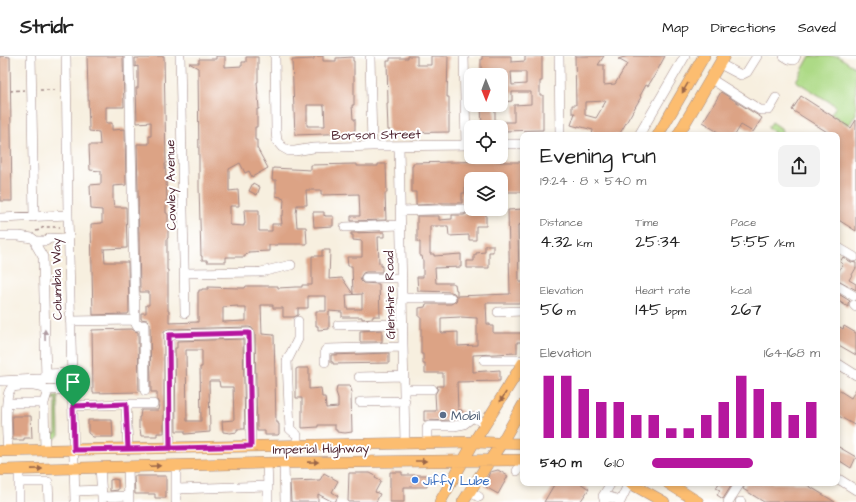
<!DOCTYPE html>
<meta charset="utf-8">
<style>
:root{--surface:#fff;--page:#f2f2f2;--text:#222;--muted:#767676;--line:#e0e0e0;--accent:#b5179e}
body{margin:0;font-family:"Architects Daughter",sans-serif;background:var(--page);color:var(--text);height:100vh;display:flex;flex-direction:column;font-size:15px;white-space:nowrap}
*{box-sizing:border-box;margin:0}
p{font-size:13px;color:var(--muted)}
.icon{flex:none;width:22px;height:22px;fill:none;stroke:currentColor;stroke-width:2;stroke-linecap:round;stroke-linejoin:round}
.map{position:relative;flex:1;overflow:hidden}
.details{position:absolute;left:520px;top:76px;width:320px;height:354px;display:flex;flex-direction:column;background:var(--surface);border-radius:8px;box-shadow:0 2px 6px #0003}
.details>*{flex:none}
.needle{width:26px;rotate:179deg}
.buttons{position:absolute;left:464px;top:12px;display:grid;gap:8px}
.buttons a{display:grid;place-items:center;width:44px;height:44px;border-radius:8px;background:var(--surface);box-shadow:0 2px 6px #0003;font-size:20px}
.pin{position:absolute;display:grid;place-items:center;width:34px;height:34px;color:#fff;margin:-41px -17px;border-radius:50% 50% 50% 0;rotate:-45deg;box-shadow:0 0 4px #0007}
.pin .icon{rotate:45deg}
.round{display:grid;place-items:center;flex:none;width:42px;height:42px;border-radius:8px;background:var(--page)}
.overview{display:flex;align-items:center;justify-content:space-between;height:68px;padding:0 20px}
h1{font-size:22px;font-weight:600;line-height:30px}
.stats{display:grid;grid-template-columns:repeat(3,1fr);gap:6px;height:68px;padding:4px 20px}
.stats div{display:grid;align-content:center}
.stats b{font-size:17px;font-weight:600}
.stats small{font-size:11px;font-weight:400}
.stats p{font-size:11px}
.chart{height:112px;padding:8px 20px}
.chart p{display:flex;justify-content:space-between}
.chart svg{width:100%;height:72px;margin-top:4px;stroke:var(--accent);stroke-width:6}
ul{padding:0 20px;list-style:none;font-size:13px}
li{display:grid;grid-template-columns:64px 48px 1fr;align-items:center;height:30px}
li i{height:10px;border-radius:5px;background:var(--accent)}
header{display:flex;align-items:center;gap:24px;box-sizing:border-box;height:56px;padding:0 20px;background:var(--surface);border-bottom:1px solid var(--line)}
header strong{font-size:19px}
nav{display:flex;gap:22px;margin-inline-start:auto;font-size:14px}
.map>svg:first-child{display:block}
.green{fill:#adda86;stroke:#7c7c58}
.building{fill:#dca385;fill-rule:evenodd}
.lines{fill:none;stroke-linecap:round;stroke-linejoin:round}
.minor-casing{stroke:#a08785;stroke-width:10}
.major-casing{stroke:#a08785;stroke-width:12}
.path{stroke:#a08785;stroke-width:1.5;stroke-dasharray:3 3;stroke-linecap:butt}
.minor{stroke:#fff;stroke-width:9}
.major{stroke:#fcbd6f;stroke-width:11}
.oneway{fill:#9a664a}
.oneway2{fill:#ae9aa0}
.route-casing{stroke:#fff;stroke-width:8}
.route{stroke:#b5179e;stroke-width:5}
.service-dot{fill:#5c6f8a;stroke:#fff;stroke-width:1.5}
.shop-dot{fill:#3f7fe0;stroke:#fff;stroke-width:1.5}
.labels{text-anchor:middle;stroke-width:4;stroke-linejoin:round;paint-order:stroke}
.street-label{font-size:13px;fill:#4a1f2b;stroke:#fff}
.service-label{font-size:13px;fill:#4e5e75;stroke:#fff;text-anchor:start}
.shop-label{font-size:13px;fill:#366cbe;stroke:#fff;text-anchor:start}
</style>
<header>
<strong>Stridr</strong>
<nav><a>Map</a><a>Directions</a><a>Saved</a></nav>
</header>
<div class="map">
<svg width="856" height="446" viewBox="0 0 856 446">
<rect width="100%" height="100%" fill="#fff"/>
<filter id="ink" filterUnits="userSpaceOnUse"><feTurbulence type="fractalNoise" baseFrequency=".025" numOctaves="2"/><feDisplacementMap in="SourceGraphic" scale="8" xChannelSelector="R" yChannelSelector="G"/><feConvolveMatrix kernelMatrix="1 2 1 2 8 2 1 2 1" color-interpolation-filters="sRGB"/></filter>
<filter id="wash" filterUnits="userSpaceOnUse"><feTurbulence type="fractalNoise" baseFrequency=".012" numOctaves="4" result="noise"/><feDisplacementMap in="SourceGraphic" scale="16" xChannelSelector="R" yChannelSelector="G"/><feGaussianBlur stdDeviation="0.9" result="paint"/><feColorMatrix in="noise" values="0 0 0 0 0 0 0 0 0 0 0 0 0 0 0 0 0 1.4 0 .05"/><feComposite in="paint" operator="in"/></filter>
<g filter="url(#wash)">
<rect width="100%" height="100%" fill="#f7efdf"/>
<path class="green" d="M810,0H838L856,12V58L849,69L831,58L836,50L796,25Z
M772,66L781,72L783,79H772L774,76L768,72Z
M58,340L59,379L53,385H50L51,378L56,377V343H51V342Z"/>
<g id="blocks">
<path class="building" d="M0,0L10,1L12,145H0Z
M87,0H123L124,51H106V67H112V74L125,73L126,129L113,130V145L114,151H126L127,192L104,193L105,206H128L129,256L128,258L93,259L91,168L102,167V154L91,153L90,129L101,128V115L90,114L89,89H100L99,76L89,75V74Z
M149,0H164L166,108H165L166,123L167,144H166V157H167L168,159V182L167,183V214H168V255H169V267L198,266V236H199V234H202V233H208V231L240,232H245L246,230H278V232L296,231H302V229H312V200H322V194H330L329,223L342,222L353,238L352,210H348L347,201H362V185L353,184V179H351V177L384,176V181H378L379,207H381V210H382V216H366L363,217L360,222L361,225L363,227L379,228L380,260H373V262L362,263V261H342V256L329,255V273L318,274V270H316V255H326V240H308V252H298V259L294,261H283V252H273V249H261L262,278L274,279L276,366H278V368H279V378L278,379H265V375H257L255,277L252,272L249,271L169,273L164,275V377H157V380H141L140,373H139V361H140L141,354H158L159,348L157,344V336H151L150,268L149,266L147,264L141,263V257H146V249H149V236H140L137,88H149V80H151V66L137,67L136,32H138V10L135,11V2H149ZM362,238V253H347L346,239ZM238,250V252H246V265L223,266V251Z
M216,0H225V11L242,10V6H246V1H258V26H257L259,53H257V71H255V84H257V92L268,112L252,121L249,115L245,117L240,107L229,113V135L238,134L239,150H230V169L244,170V168H245L244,154H259V175H272V168H282L281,159H283L284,143L281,142V141L276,140V124H272L273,112L311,114V109L357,108V110H378V108H386L387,137H385L386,164L351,165V160H360L359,138L321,139V134H306L307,149H297L296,158L297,171H306L307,188H277V189H269V195L248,196V198L245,199V201H226V206H207V204H202V200H201L199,131V105L198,12L189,7H199V3H216Z
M314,0H323V5H336V2L353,1V5H354V49H352L353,63H355V74H354V77L295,79L292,4L314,3ZM307,49H324L325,70H307Z
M408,0H417V9H431V0H448L447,41H449V76L390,77V74H388L387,47H388L387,5H390V2H408Z
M482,0H511V6L525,5V0H542V25H540V39H543V74L503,75V66H514V49L531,48V36H512V45L503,46V15H481V3H482ZM511,16H526V28L512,29Z
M575,0H604L598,9H604V29L615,28L627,8L618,3L628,0H665L656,17L648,30L646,29L640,40L641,41L619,79H592L593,74L578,70V71L571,69L575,57H572V49H576ZM606,45L596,62L585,59V46Z
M721,36L762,62L753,76L741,69L735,79H723L708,70V69L703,66Z
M801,40L851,72L856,64V175L837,163V79H832L792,54Z
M481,49H495V71H482Z
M492,105H500V106H523V136H501V123H471V126H465V137H462V147H439V148L416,149V136H412V110H413V107Z
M253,127L260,131L257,139L249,135Z
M523,153V168L518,169L519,226H523V247H486L487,268H490V270H493V277H523V286H517V297L473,299V316L500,314V325L457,326L458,354H462V362L453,364L424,365V355H436L435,338L438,333L437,330H443V317H425V308H423V298H421V261H419V252L425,251L426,248H451L456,245L457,242L454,237L451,236L418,235L417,221H423V205L422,200H420V186H417V160H439V164L452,163V159H464L466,158L468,156L486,155V170H476V184H469V179L449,180L448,170H430V198H434V200L461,198V211L435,212L436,227H453V228H455L456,234H457V240L510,238L508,154ZM460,261L477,262V289L458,290V276L441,277V262Z
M313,156H324V160L325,159V160H333V170L314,171Z
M485,189H493V196H489V212H467V205H474V199H476V197L485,196Z
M843,201L851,206L856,207V212L849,224L856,228V234L840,225L837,224V217L843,208L840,206Z
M837,237L850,245L848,247V251L837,244Z
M844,270L856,277V299L837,288V275L840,271L843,273Z
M132,273L135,275L138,276L139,336L93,337L92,274Z
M382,274V286H360V275Z
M243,283L245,373H237V376L230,377L223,376L222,365L234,364L233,331H220L219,325H209L210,376L185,378V375H176L175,292H177V285ZM186,294H202V311H200L201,365H187Z
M389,297V307L333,308V306H331V299Z
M298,312H309V333L321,332L322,341H325L326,352L338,351V342L336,336L337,330H350L352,336L351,339L352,376L345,377L337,376V374H335V369H318V371L302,372V342H296V313Z
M837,333L851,342L856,333V370L837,359Z
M12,360H31L32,382H24V384H13Z
M88,364H112L113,381H93L88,377Z
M837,390L856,401L851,412L837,403Z
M498,414L508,420L498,438L484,430L490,416Z
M390,416H402V419H427V431H404V446H390Z
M324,417L338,425L332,436L338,440L335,446H333L318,438V446H291L290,425L320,424Z
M349,417H370L376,420L375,422L381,425L375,436L380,438L376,446H348Z
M134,420H166V442H155V438H135Z
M114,423L118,424V434L110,435V424Z
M555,427H580L589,433L580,446H544Z
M719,427H733L723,443L717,439L720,434L716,432Z
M746,427H804L835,446H764L743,433Z"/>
</g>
</g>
<g filter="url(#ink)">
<use href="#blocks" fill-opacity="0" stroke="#a08785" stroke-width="1"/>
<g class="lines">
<g class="minor-casing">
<path id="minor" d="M31,0L34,161
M66,0L68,159L75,446
M180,0L185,257
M275,0L276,76L277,85L282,91L289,95H295L313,92L372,90L471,89
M370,0L372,90
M464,0L466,89
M559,0L560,79
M784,0L789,3L794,4L796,0
M720,8L741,19L747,16L757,0
M711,23L760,54H769L776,42
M639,79L685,0
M501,88H523
M399,90L405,388
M401,155L463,153
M0,162L68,159
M345,171L401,169
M0,180H19L32,182L36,185H46L50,182L68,183
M36,185V189L43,201L46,324
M837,191L854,201
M185,217L261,216L291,209
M366,222H402
M837,230L854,240
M402,242H451
M854,249L856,251
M498,256L523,255
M134,264L137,270L144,269L145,335
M70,265L135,264L129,0
M338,269L403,268
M484,304H523
M325,306V295L327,293L403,291
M837,307L856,319
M46,318L72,317
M359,321L404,320
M0,325L38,323L72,324
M404,333H432
M360,346L405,345
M13,347H44
M126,348H153
M73,350L126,348L128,393
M427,387V372L429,370H454L464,368L473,361L485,368
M297,390V379L290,373L287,305L298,283V265
M170,392L169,279L249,277L251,390
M8,395C7,384 4,341 10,334C13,329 19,330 24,330C33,329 39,330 48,334
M45,395L44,347L48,334L72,333
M267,407L268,430
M284,407L285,446
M176,410V446
M100,411L102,441
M128,411L129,446
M19,413V446
M517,415L523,405
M837,422L856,434
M19,426H48L49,446
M176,433L268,430V446
M75,435L101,434
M470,436L479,441
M603,440L611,427
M102,446V441L129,440
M605,446L603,440C609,441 615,441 620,446
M620,446L629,427
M728,446L740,427
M740,446H741"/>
</g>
<g class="major-casing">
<path id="major" d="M658,79L704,0
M678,79L724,0
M0,395L474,386L523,388
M0,414L267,407L523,404
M630,427L664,446
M668,427L698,446
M440,446L474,386L523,307
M463,446L490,404L501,388L523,349"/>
</g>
<path class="path" d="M40,34H58
M10,35L24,34
M36,175L40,174L42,172L44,171H60
M520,379L523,374"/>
<use href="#minor" class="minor"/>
<use href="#major" class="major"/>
</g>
<defs><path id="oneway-solid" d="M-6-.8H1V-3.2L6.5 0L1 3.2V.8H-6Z"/></defs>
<g class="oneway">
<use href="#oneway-solid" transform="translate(685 32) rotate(120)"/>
<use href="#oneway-solid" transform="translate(503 341) rotate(122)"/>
<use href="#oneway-solid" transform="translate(421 405)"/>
<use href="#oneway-solid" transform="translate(313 406) rotate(-1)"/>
<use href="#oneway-solid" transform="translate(155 410) rotate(-2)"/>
<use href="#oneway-solid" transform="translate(37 413) rotate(-1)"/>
</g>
<use class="oneway2" href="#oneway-solid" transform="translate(45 279) rotate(-91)"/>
</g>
<g class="lines" filter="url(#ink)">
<g class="route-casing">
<path id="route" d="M73,350L74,394C133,393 192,392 251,390L249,277L169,279L170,392L128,393L126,348L73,350"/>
</g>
<use href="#route" class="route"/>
</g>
<circle class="service-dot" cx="443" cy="359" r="4"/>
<circle class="shop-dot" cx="415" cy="424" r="4"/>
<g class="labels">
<g class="street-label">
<text transform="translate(376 78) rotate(-1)" y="5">Borson Street</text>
<text transform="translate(170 129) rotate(-91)" y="5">Cowley Avenue</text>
<text transform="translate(56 223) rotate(-91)" y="5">Columbia Way</text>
<text transform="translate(389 239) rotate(-91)" y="5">Glenshire Road</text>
<text transform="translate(321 392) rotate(-1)" y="5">Imperial Highway</text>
</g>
<g class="service-label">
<text x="451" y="364">Mobil</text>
</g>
<g class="shop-label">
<text x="423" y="429">Jiffy Lube</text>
</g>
</g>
</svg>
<div class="buttons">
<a><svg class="needle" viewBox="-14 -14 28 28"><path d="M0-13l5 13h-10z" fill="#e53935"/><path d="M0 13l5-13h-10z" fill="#767676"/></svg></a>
<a><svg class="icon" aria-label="locate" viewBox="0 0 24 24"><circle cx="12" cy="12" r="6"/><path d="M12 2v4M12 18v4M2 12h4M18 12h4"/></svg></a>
<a><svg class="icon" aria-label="layers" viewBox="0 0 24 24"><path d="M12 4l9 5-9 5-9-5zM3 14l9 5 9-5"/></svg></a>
</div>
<div class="pin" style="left:73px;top:350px;background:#1e9e55"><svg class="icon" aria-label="arrive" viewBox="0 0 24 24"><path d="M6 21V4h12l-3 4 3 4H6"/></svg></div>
<section class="details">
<div class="overview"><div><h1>Evening run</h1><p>19:24 · 8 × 540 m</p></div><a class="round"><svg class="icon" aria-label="share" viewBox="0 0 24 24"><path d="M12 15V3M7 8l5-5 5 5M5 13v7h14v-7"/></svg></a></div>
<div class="stats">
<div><p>Distance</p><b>4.32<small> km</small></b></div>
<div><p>Time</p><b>25:34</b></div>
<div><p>Pace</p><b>5:55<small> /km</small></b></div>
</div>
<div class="stats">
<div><p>Elevation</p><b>56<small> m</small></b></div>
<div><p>Heart rate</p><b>145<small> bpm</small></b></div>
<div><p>kcal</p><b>267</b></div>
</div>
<div class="chart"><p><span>Elevation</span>164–168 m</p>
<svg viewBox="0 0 160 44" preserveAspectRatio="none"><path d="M5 44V6M15 44V6M25 44V14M35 44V22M45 44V22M55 44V30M65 44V30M75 44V38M85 44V38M95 44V30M105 44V22M115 44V6M125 44V14M135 44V22M145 44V30M155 44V22"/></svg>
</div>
<ul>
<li><b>540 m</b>6:10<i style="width:60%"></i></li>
</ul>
</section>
</div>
